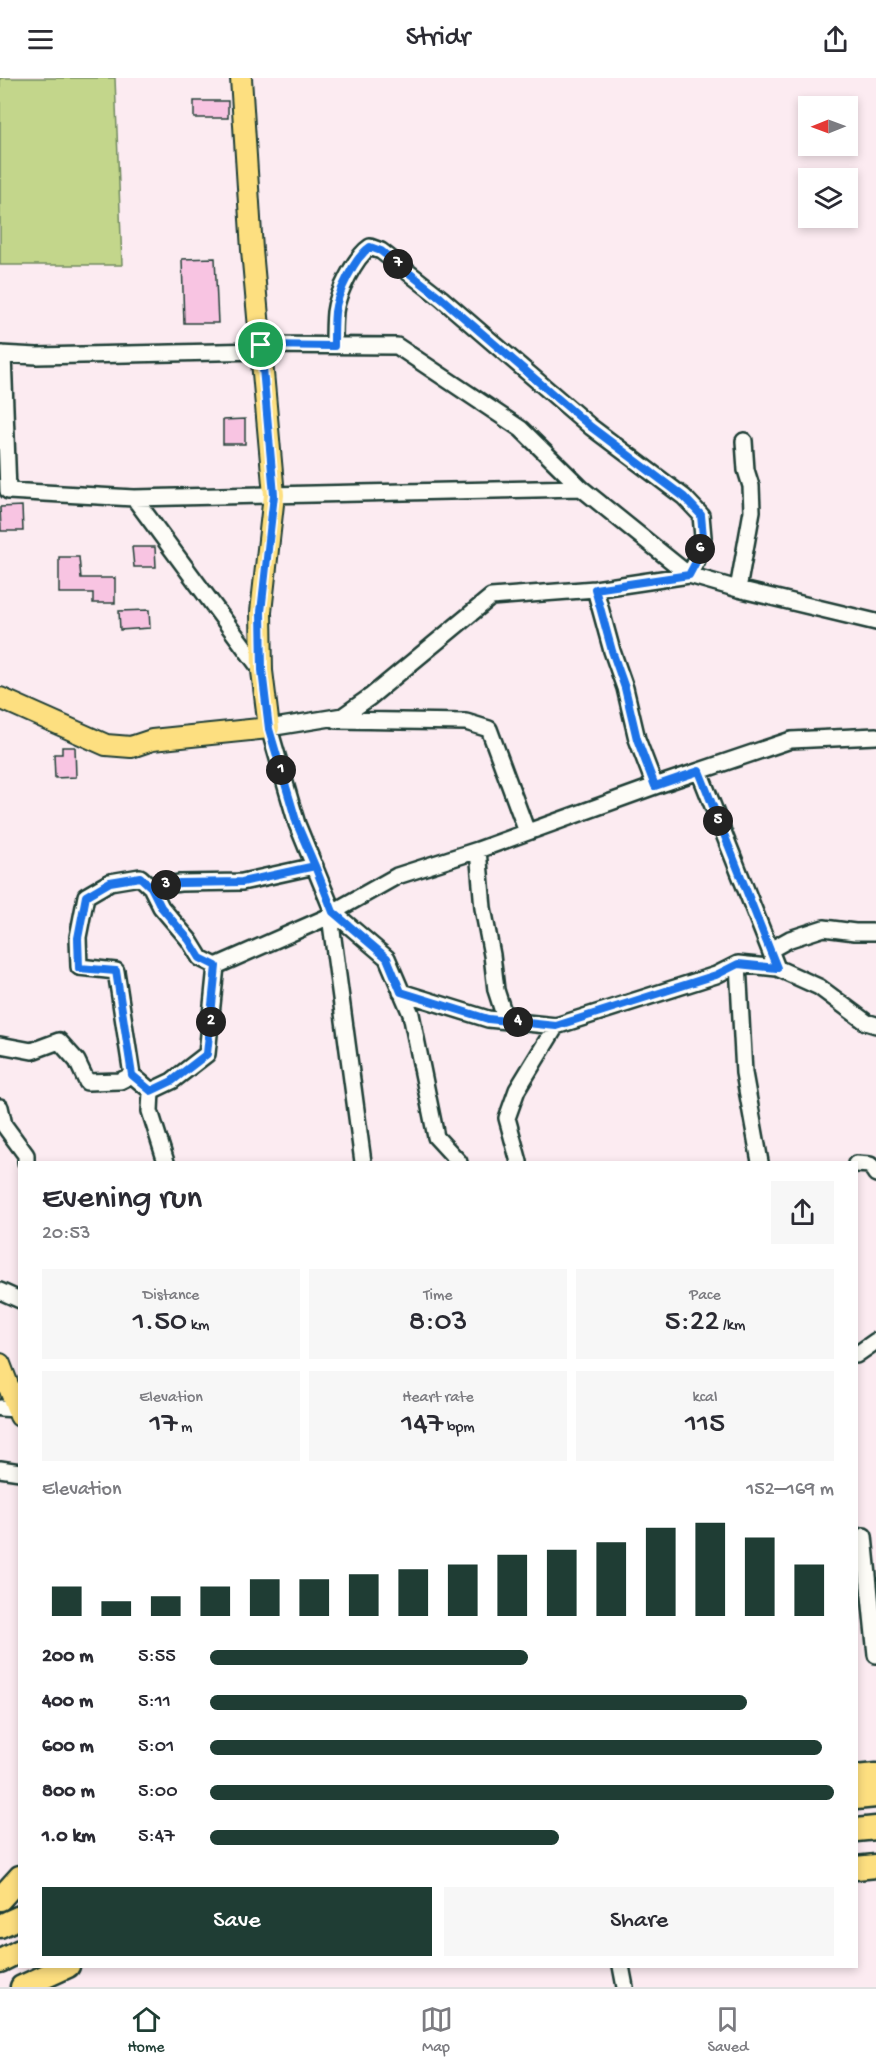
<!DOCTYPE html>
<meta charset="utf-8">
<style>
:root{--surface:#fff;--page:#f7f7f7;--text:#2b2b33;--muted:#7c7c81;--line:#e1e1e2;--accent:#1f3d34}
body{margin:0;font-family:"Gochi Hand",sans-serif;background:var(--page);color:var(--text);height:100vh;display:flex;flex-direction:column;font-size:22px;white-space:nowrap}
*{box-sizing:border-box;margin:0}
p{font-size:20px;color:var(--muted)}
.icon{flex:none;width:33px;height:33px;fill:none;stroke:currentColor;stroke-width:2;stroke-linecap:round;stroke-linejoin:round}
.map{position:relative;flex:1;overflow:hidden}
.details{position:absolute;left:18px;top:1083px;width:840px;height:807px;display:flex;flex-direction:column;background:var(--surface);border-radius:0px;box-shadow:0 3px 9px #0003}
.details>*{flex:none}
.needle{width:39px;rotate:269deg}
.fabs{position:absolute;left:798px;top:18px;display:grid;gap:12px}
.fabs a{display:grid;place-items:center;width:60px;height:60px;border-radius:0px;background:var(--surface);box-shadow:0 3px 9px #0003;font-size:30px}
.pin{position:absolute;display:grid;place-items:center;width:51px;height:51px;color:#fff;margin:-26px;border:3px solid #fff;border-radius:50%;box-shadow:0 2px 6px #0007}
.km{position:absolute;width:30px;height:30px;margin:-15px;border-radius:50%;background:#222;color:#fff;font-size:16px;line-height:30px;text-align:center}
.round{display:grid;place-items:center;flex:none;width:63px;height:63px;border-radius:0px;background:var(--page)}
.headline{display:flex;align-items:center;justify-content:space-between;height:102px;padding:0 24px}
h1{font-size:33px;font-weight:600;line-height:45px}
.stats{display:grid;grid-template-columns:repeat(3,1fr);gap:9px;height:102px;padding:6px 24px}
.stats div{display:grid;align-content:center;border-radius:0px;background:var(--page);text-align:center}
.stats b{font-size:30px;font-weight:600}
.stats small{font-size:16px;font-weight:400}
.stats p{font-size:16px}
.chart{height:168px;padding:12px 24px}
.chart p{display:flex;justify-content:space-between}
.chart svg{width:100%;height:108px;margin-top:6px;stroke:var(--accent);stroke-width:6}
.action{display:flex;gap:12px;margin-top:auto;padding:12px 24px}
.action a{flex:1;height:69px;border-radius:0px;background:var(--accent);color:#fff;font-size:24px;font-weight:600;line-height:69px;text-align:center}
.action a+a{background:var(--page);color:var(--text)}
ul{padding:0 24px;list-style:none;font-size:20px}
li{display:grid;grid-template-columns:96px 72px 1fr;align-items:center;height:45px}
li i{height:15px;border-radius:8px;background:var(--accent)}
header{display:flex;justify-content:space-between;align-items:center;height:78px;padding:0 24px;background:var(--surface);font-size:27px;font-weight:600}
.dock{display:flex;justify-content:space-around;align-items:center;height:84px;border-top:2px solid var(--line);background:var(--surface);font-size:16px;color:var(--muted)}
.dock a{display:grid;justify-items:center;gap:3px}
.dock .active{color:var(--accent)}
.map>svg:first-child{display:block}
.green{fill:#c3d68b;stroke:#718a60;stroke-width:1.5}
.building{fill:#f8c4e2;stroke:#1f3d34;stroke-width:1.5}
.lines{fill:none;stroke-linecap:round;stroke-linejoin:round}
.minor-casing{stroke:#1f3d34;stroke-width:20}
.major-casing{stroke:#1f3d34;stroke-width:24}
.highway-casing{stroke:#1f3d34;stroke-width:27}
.minor{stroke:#fdfcf7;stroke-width:15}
.major{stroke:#fddf80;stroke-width:20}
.highway{stroke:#fddf80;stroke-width:22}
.route-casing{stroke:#fff;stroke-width:12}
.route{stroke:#1a73e8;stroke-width:8}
</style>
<header><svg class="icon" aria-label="menu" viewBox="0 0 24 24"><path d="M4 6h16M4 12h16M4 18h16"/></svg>Stridr<svg class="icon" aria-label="share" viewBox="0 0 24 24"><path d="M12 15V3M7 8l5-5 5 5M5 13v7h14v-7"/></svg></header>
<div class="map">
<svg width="876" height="1909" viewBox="0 0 876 1909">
<rect width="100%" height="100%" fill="#fcebf1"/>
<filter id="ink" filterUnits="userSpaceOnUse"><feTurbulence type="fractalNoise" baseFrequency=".0167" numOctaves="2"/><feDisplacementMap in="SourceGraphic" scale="12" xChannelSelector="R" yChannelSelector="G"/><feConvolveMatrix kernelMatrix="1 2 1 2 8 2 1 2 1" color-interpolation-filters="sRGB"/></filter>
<g filter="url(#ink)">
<path class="green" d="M0,0H115L122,187H0Z"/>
<path class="building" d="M194,23H228V40H194Z
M215,180L218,245H184L182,181Z
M245,341V366H223V342Z
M22,428L23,453H1L0,429Z
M132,469H155L156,489H134Z
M59,479H79L81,500H115V525H93V515H59Z
M149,532L150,550L120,552L119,533Z
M62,669H75L76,699L55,700L54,676H62Z"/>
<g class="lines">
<g class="minor-casing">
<path id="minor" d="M261,267L397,268L521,351L581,410L689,497L738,511L876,544
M334,268C334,257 334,245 335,234C337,216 355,179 370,169L381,173L441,220L591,349L684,419L701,437L703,459L697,482L689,497L595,511L491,519L370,619L343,638L269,650L297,746L333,834L387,880L411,936L436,1059L459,1084
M0,276L37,278L262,273
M3,276L8,413L134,420L581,410
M134,420L262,593
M595,511L612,573L625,610L637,661L655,708
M738,511L752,433L751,408L746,392L744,363
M336,642L466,644L489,651L527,754
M699,693L777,890
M478,772L655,708L791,662L876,658
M151,809L161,829L189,862L200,880L216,888
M333,834L397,798L478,772L483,830L492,877L496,912L506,943
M770,872L790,861L824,850L855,854H876
M738,886L777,890L819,909L866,944L876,947
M401,914L488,941L556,948L716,897L738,886L744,995L760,1084
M0,967L32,973L59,963L77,983L87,1004L120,1003L132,997L151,1013
M132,997L116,893L79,889L78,859L86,818L110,804L140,799L151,809L180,805L242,804L315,788
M0,1029L4,1047L26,1077V1084
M166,1084L150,1033L151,1013L172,1003L207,976L216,888L330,838L363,1084
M519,1084L507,1040L517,1012L556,948
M856,1086L870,1087L876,1096
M0,1213L20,1222
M856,1277L876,1263
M0,1330L17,1331
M0,1391L20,1394
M864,1458L876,1577
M621,1888L625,1909"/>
</g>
<g class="major-casing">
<path id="major" d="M0,620L106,667L131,669L152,662L269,650L262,593L261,534L274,417L252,172L241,0
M0,1286L20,1338"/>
</g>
<g class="highway-casing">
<path id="highway" d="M856,1699L876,1697
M856,1720L876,1718
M856,1752L876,1750
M856,1790L876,1788
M0,1821L20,1799
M0,1848L20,1839
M0,1883L20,1873
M22,1909L68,1888"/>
</g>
<use href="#minor" class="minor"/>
<use href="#major" class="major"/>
<use href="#highway" class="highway"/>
</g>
</g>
<g class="lines" filter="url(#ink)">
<g class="route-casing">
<path id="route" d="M261,267L274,417L261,534L262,592L269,651L297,746L315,788L242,804L180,805L151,809L161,829L189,862L200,880L216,888L207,976L172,1003L151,1013L132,997L116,893L79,890L78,860L86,818L110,804L140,799L151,809L180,805L242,804L315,788L333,834L387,880L401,914L488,941L556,948L716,897L738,886L777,890L699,693L655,708L637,661L625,610L612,573L595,511L689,497L697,482L703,459L701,437L684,419L591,349L441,220L381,173L370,169C355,179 337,216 335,234C334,245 334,257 334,268L261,267"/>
</g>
<use href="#route" class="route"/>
</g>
</svg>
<div class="fabs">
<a><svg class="needle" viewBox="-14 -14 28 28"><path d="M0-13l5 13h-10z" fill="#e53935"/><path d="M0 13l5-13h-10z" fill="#7c7c81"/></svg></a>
<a><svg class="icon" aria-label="layers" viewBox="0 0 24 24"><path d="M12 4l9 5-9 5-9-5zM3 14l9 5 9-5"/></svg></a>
</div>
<div class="pin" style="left:261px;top:267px;background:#1e9e55"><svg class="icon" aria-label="arrive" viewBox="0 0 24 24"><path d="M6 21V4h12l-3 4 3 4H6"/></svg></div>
<b class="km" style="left:281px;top:692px">1</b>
<b class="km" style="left:211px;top:944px">2</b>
<b class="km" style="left:166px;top:807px">3</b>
<b class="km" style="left:518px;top:944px">4</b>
<b class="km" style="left:718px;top:743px">5</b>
<b class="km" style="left:700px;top:471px">6</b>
<b class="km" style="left:398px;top:186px">7</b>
<section class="details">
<div class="headline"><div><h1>Evening run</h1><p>20:53</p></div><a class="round"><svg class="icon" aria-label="share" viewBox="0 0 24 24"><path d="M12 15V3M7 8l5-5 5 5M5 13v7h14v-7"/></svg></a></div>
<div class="stats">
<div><p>Distance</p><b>1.50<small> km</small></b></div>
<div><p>Time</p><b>8:03</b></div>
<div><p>Pace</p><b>5:22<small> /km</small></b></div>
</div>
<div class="stats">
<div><p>Elevation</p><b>17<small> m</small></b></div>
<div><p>Heart rate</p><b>147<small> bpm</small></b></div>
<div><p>kcal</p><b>115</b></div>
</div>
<div class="chart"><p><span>Elevation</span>152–169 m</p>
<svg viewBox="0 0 160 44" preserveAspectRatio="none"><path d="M5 44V32M15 44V38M25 44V36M35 44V32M45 44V29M55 44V29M65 44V27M75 44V25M85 44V23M95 44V19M105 44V17M115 44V14M125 44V8M135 44V6M145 44V12M155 44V23"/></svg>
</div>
<ul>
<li><b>200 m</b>5:55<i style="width:51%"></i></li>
<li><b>400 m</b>5:11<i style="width:86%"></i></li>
<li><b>600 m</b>5:01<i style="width:98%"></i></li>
<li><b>800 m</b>5:00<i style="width:100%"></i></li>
<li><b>1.0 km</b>5:47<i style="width:56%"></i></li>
</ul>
<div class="action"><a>Save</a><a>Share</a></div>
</section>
</div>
<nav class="dock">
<a class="active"><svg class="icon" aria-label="home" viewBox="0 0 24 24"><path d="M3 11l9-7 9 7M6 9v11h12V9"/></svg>Home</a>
<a><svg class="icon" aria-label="map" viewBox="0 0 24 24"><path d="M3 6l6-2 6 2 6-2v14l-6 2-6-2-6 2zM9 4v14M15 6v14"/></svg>Map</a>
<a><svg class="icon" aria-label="saved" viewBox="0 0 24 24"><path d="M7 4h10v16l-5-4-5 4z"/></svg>Saved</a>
</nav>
